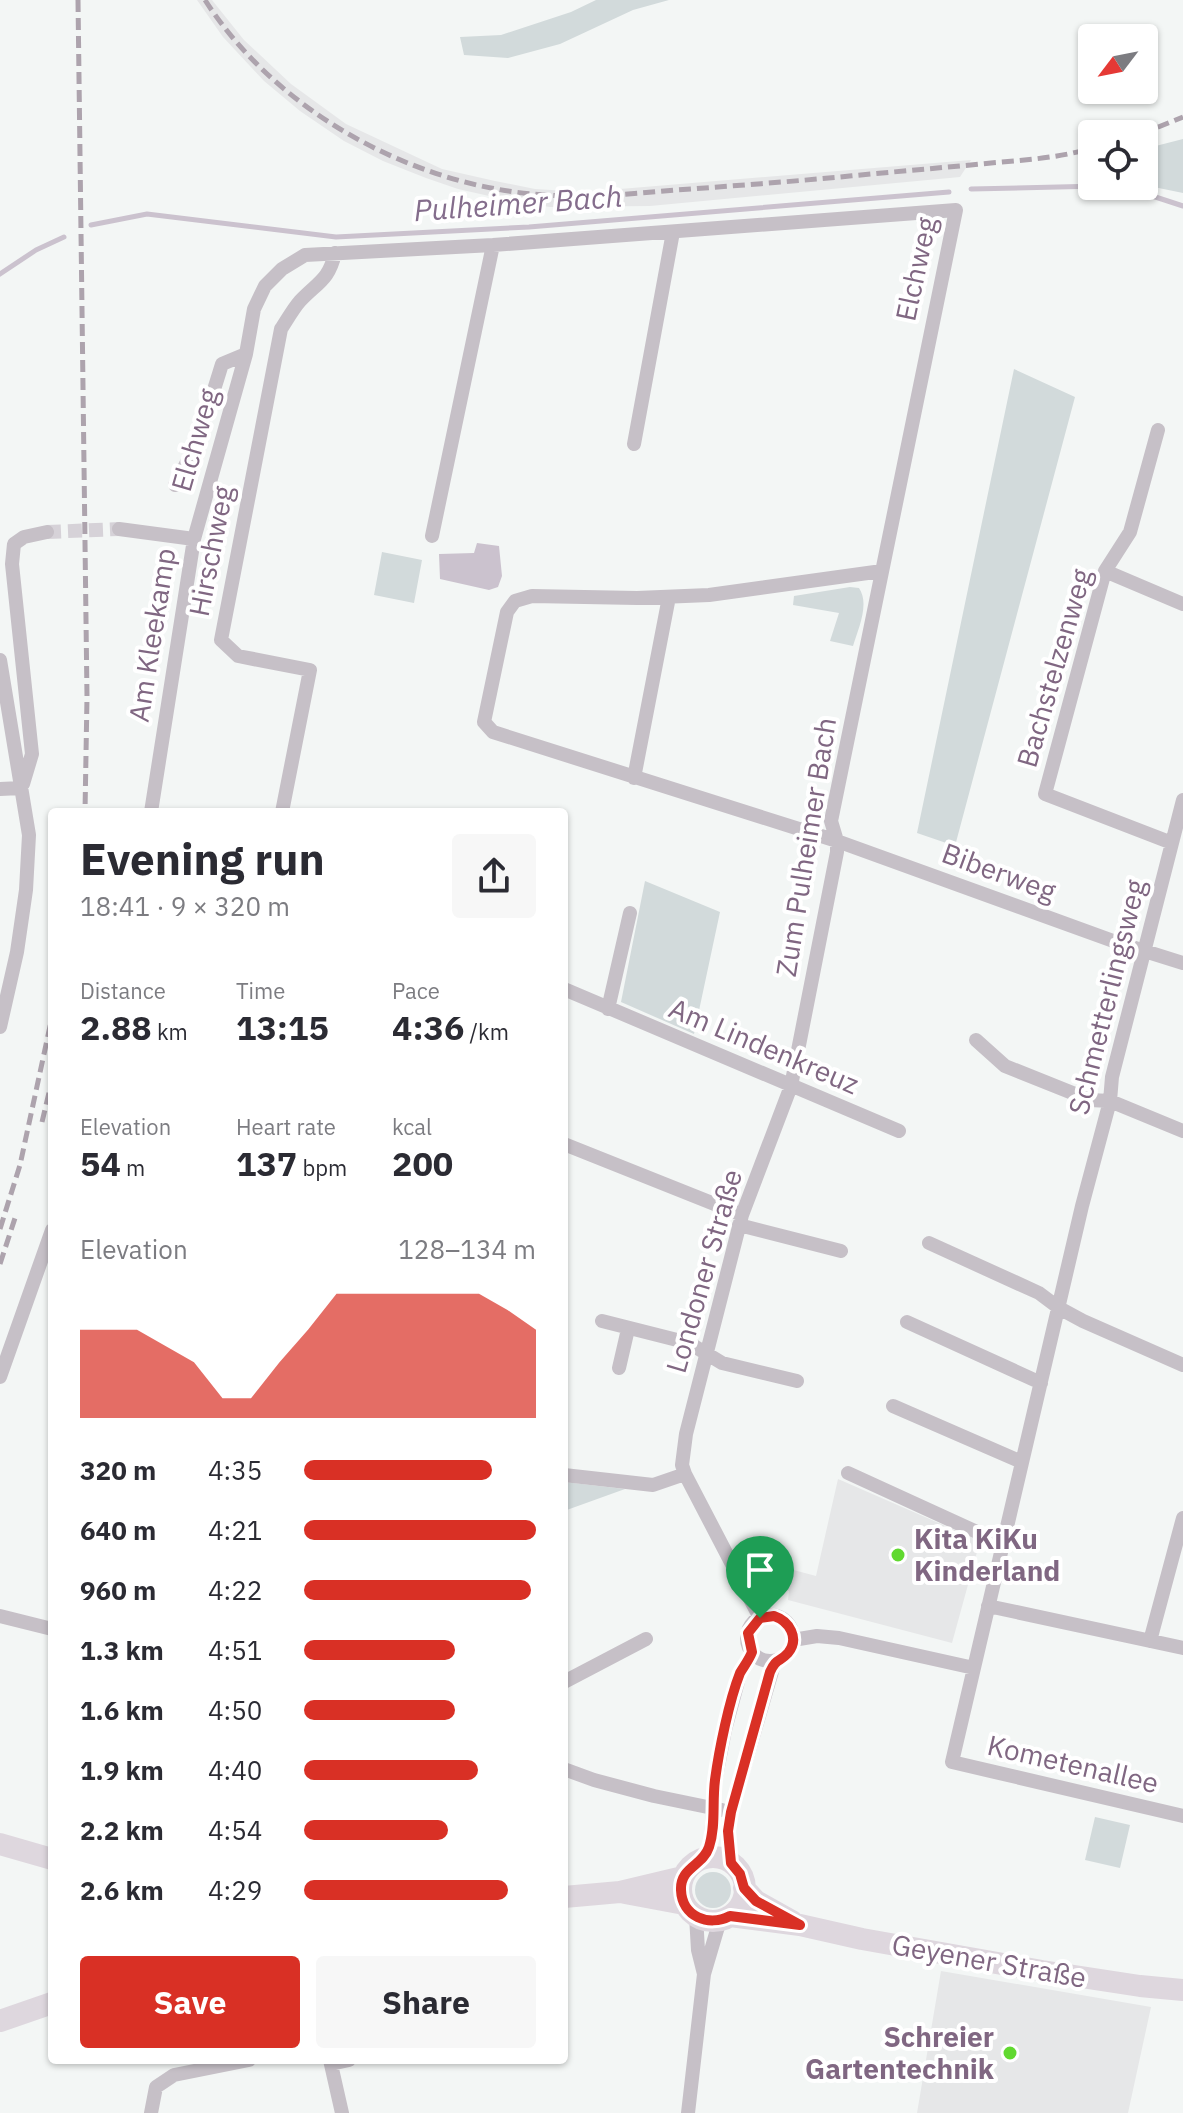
<!DOCTYPE html>
<meta charset="utf-8">
<style>
:root{--surface:#fff;--page:#f7f7f7;--text:#2b2b33;--muted:#7c7c81;--accent:#d93025}
body{margin:0;font-family:"IBM Plex Sans",sans-serif;background:var(--page);color:var(--text);height:100vh;display:flex;flex-direction:column;font-size:30px;white-space:nowrap}
*{box-sizing:border-box;margin:0}
p{font-size:26px;color:var(--muted)}
.icon{flex:none;width:44px;height:44px;fill:none;stroke:currentColor;stroke-width:2;stroke-linecap:round;stroke-linejoin:round}
.map{position:relative;flex:1;overflow:hidden}
.drawer{position:absolute;left:48px;top:808px;width:520px;height:1256px;display:flex;flex-direction:column;background:var(--surface);border-radius:8px;box-shadow:0 2px 6px #0004}
.drawer>*{flex:none}
.needle{width:52px;rotate:238deg}
.fabs{position:absolute;left:1078px;top:24px;display:grid;gap:16px}
.fabs a{display:grid;place-items:center;width:80px;height:80px;border-radius:8px;background:var(--surface);box-shadow:0 2px 6px #0004;font-size:40px}
.pin{position:absolute;display:grid;place-items:center;width:68px;height:68px;color:#fff;margin:-82px -34px;border-radius:50% 50% 50% 0;rotate:-45deg;box-shadow:0 0 8px #0007}
.pin .icon{rotate:45deg}
.round{display:grid;place-items:center;flex:none;width:84px;height:84px;border-radius:8px;background:var(--page)}
.headline{display:flex;align-items:center;justify-content:space-between;height:136px;padding:0 32px}
h1{font-size:44px;font-weight:700;line-height:60px}
.figures{display:grid;grid-template-columns:repeat(3,1fr);gap:12px;height:136px;padding:8px 32px}
.figures div{display:grid;align-content:center}
.figures b{font-size:34px;font-weight:700}
.figures small{font-size:22px;font-weight:400}
.figures p{font-size:22px}
.chart{height:224px;padding:16px 32px}
.chart p{display:flex;justify-content:space-between}
.chart svg{width:100%;height:144px;margin-top:8px;fill:var(--accent);opacity:.7}
.action{display:flex;gap:16px;margin-top:auto;padding:16px 32px}
.action a{flex:1;height:92px;border-radius:8px;background:var(--accent);color:#fff;font-size:32px;font-weight:700;line-height:92px;text-align:center}
.action a+a{background:var(--page);color:var(--text)}
ul{padding:0 32px;list-style:none;font-size:26px}
li{display:grid;grid-template-columns:128px 96px 1fr;align-items:center;height:60px}
li i{height:20px;border-radius:10px;background:var(--accent)}
.map>svg:first-child{display:block}
.built{fill:#e6e7e8}
.green{fill:#d2dadb}
.water{fill:#cbc2ce}
.lines{fill:none;stroke-linecap:round;stroke-linejoin:round}
.stream{stroke:#cbc2ce;stroke-width:5}
.street-tunnel{stroke:#d6d2d8;stroke-width:14;stroke-dasharray:14 7;stroke-linecap:butt}
.street{stroke:#c6c0c7;stroke-width:14}
.secondary{stroke:#ded7de;stroke-width:22}
.rail{stroke:#ada3ad;stroke-width:5;stroke-dasharray:12 6;stroke-linecap:butt}
.route-casing{stroke:#fff;stroke-width:16}
.route{stroke:#d93025;stroke-width:10}
.poi-dot{fill:#61d930;stroke:#fff;stroke-width:3}
.labels{text-anchor:middle;stroke-width:8;stroke-linejoin:round;paint-order:stroke}
.street-label{font-size:28px;fill:#806782;stroke:#fff}
.poi-label{font-size:28px;font-weight:bold;fill:#806782;stroke:#fff;text-anchor:start}
.water-label{font-size:30px;font-style:italic;fill:#846d8c;stroke:#fff}
</style>
<div class="map">
<svg width="1183" height="2113" viewBox="0 0 1183 2113">
<rect width="100%" height="100%" fill="#f3f6f5"/>
<path class="built" d="M197,0H212L244,40L291,84L346,124L442,169L495,181L535,189L584,192L971,160L960,177L650,206L550,207L507,200L458,189L426,178L383,161L344,141L300,111L264,81L223,37Z
M838,1479L980,1541L952,1643L788,1600L789,1591L772,1586L774,1578L783,1573L786,1568L816,1576Z
M941,1971L1151,2007L1128,2113H917Z"/>
<path class="green" d="M596,0H669L633,10L560,44L508,58L464,55L460,37L501,35L571,12Z
M1183,139V193L1144,185V149Z
M1014,369L1075,397L955,846L917,833Z
M382,552L422,560L414,603L374,595Z
M850,587L859,588C870,604 858,629 853,646L830,641L839,613L793,605L794,596Z
M645,881L720,912L694,1034L621,1002Z
M564,1482L625,1489L564,1511Z
M1095,1817L1130,1825L1120,1868L1085,1860Z
M695 1890a18 18 0 1 1 36 0a18 18 0 1 1-36 0Z"/>
<path class="water" d="M477,543L499,546L502,576L498,587L489,590L440,579L439,554L474,553Z"/>
<g class="lines">
<path class="stream" d="M971,189L1100,186L1131,189L1183,206
M91,225L147,214L336,237L529,227L949,192
M0,274L36,250L64,237"/>
<path class="street-tunnel" d="M47,532L119,529"/>
<path class="street" d="M1158,430L1130,532L1105,571L1045,794L1172,843
M634,444L673,232
M175,485C197,447 209,406 222,364L246,354
M119,529L194,539
M432,536L493,245
M882,571L709,595L637,598L532,596L515,601L507,612L484,722L493,732L837,841L1116,942L1183,963
M1105,571L1183,604
M0,660L29,835L26,890L17,952L0,1027
M634,778L669,597
M23,784L32,754L12,564L14,544L24,537L47,532
M0,789L21,788
M1183,800L1112,1077L1110,1101L1082,1206L952,1762L1183,1816
M151,812L194,539L246,354L254,309L265,286L282,269L305,255L493,245L956,210L831,821L837,841V852L791,1086L742,1215L686,1434L682,1465L685,1474L760,1618
M282,812L310,670L238,656L221,640L281,329C287,320 293,309 300,301C318,282 329,280 335,253
M564,989L899,1131
M608,1009L630,913
M976,1040L1005,1066L1090,1100L1110,1101L1183,1131
M564,1144L742,1215
M739,1225L841,1251
M929,1243L1039,1293L1059,1308L1083,1321L1183,1365
M602,1321L689,1343L722,1363L797,1381
M907,1322L1041,1383
M619,1368L628,1329
M0,1377L52,1230
M893,1406L1022,1462
M848,1473L1003,1544
M564,1475L653,1485L685,1474
M988,1606L1183,1648
M747 1638a23 23 0 1 1 46 0a23 23 0 1 1-46 0Z
M0,1616L52,1629
M793,1640L817,1636L839,1638L974,1668
M1150,1641L1183,1518
M564,1682L646,1639
M564,1769L594,1780L654,1796L722,1810
M705,1858L711,1839L715,1782L725,1730L740,1674L752,1652
M731,1863L728,1831L731,1812L775,1661
M696,1916L698,1950L704,1974
M330,2060L342,2113
M331,2064L349,2060
M151,2113L156,2087L174,2075L249,2060
M688,2113L704,1974L720,1920"/>
<path class="secondary" d="M0,1844L52,1859
M681 1889a32 32 0 1 1 64 0a32 32 0 1 1-64 0Z
M744,1888L756,1901L792,1921
M625,1893L684,1904
M564,1897L620,1892L683,1877
M730,1916L800,1925L862,1939L1042,1971L1140,1986L1183,1990
M0,2021L52,2003"/>
<path class="rail" d="M78,0L87,697L85,812
M205,0C274,108 405,182 532,194C581,199 629,194 677,190C731,186 786,182 840,177C890,172 940,168 991,163C1025,160 1059,158 1092,148
M1141,134L1183,117
M42,1122L52,1080
M0,1229L20,1165L52,1017
M0,1264L16,1215"/>
</g>
<g class="lines">
<g class="route-casing">
<path id="route" d="M774,1616C789,1621 800,1638 788,1653C780,1662 776,1658 770,1672L731,1812L728,1831L731,1863L740,1874L744,1888L756,1901L800,1925L730,1916C709,1927 682,1917 681,1890C680,1867 703,1866 709,1847C716,1826 712,1803 715,1780C719,1750 729,1701 740,1673C744,1666 749,1660 752,1652L748,1633L760,1618Z"/>
</g>
<use href="#route" class="route"/>
</g>
<g class="poi-dot">
<circle cx="898" cy="1555" r="8"/>
<circle cx="1010" cy="2053" r="8"/>
</g>
<g class="labels">
<g class="street-label">
<text transform="translate(916 269) rotate(-78)" y="10">Elchweg</text>
<text transform="translate(195 440) rotate(-74)" y="10">Elchweg</text>
<text transform="translate(211 551) rotate(-79)" y="10">Hirschweg</text>
<text transform="translate(152 635) rotate(-81)" y="10">Am Kleekamp</text>
<text transform="translate(1054 668) rotate(-74)" y="10">Bachstelzenweg</text>
<text transform="translate(806 847) rotate(-81)" y="10">Zum Pulheimer Bach</text>
<text transform="translate(999 872) rotate(20)" y="10">Biberweg</text>
<text transform="translate(1107 997) rotate(-76)" y="10">Schmetterlingsweg</text>
<text transform="translate(764 1046) rotate(23)" y="10">Am Lindenkreuz</text>
<text transform="translate(704 1271) rotate(-74)" y="10">Londoner Straße</text>
<text transform="translate(1073 1764) rotate(13)" y="10">Kometenallee</text>
<text transform="translate(989 1961) rotate(10)" y="10">Geyener Straße</text>
</g>
<g class="poi-label">
<text x="914" y="1549">Kita KiKu<tspan x="914" dy="32">Kinderland</tspan></text>
<text x="994" y="2047" text-anchor="end">Schreier<tspan x="994" dy="32">Gartentechnik</tspan></text>
</g>
<g class="water-label">
<text transform="translate(518 204) rotate(-4)" y="10">Pulheimer Bach</text>
</g>
</g>
</svg>
<div class="fabs">
<a><svg class="needle" viewBox="-14 -14 28 28"><path d="M0-13l5 13h-10z" fill="#e53935"/><path d="M0 13l5-13h-10z" fill="#7c7c81"/></svg></a>
<a><svg class="icon" aria-label="locate" viewBox="0 0 24 24"><circle cx="12" cy="12" r="6"/><path d="M12 2v4M12 18v4M2 12h4M18 12h4"/></svg></a>
</div>
<div class="pin" style="left:760px;top:1618px;background:#1e9e55"><svg class="icon" aria-label="arrive" viewBox="0 0 24 24"><path d="M6 21V4h12l-3 4 3 4H6"/></svg></div>
<section class="drawer">
<div class="headline"><div><h1>Evening run</h1><p>18:41 · 9 × 320 m</p></div><a class="round"><svg class="icon" aria-label="share" viewBox="0 0 24 24"><path d="M12 15V3M7 8l5-5 5 5M5 13v7h14v-7"/></svg></a></div>
<div class="figures">
<div><p>Distance</p><b>2.88<small> km</small></b></div>
<div><p>Time</p><b>13:15</b></div>
<div><p>Pace</p><b>4:36<small> /km</small></b></div>
</div>
<div class="figures">
<div><p>Elevation</p><b>54<small> m</small></b></div>
<div><p>Heart rate</p><b>137<small> bpm</small></b></div>
<div><p>kcal</p><b>200</b></div>
</div>
<div class="chart"><p><span>Elevation</span>128–134 m</p>
<svg viewBox="0 0 160 44" preserveAspectRatio="none"><path d="M0 44V17L10 17L20 17L30 22L40 27L50 38L60 38L70 27L80 17L90 6L100 6L110 6L120 6L130 6L140 6L150 11L160 17V44z"/></svg>
</div>
<ul>
<li><b>320 m</b>4:35<i style="width:81%"></i></li>
<li><b>640 m</b>4:21<i style="width:100%"></i></li>
<li><b>960 m</b>4:22<i style="width:98%"></i></li>
<li><b>1.3 km</b>4:51<i style="width:65%"></i></li>
<li><b>1.6 km</b>4:50<i style="width:65%"></i></li>
<li><b>1.9 km</b>4:40<i style="width:75%"></i></li>
<li><b>2.2 km</b>4:54<i style="width:62%"></i></li>
<li><b>2.6 km</b>4:29<i style="width:88%"></i></li>
</ul>
<div class="action"><a>Save</a><a>Share</a></div>
</section>
</div>
